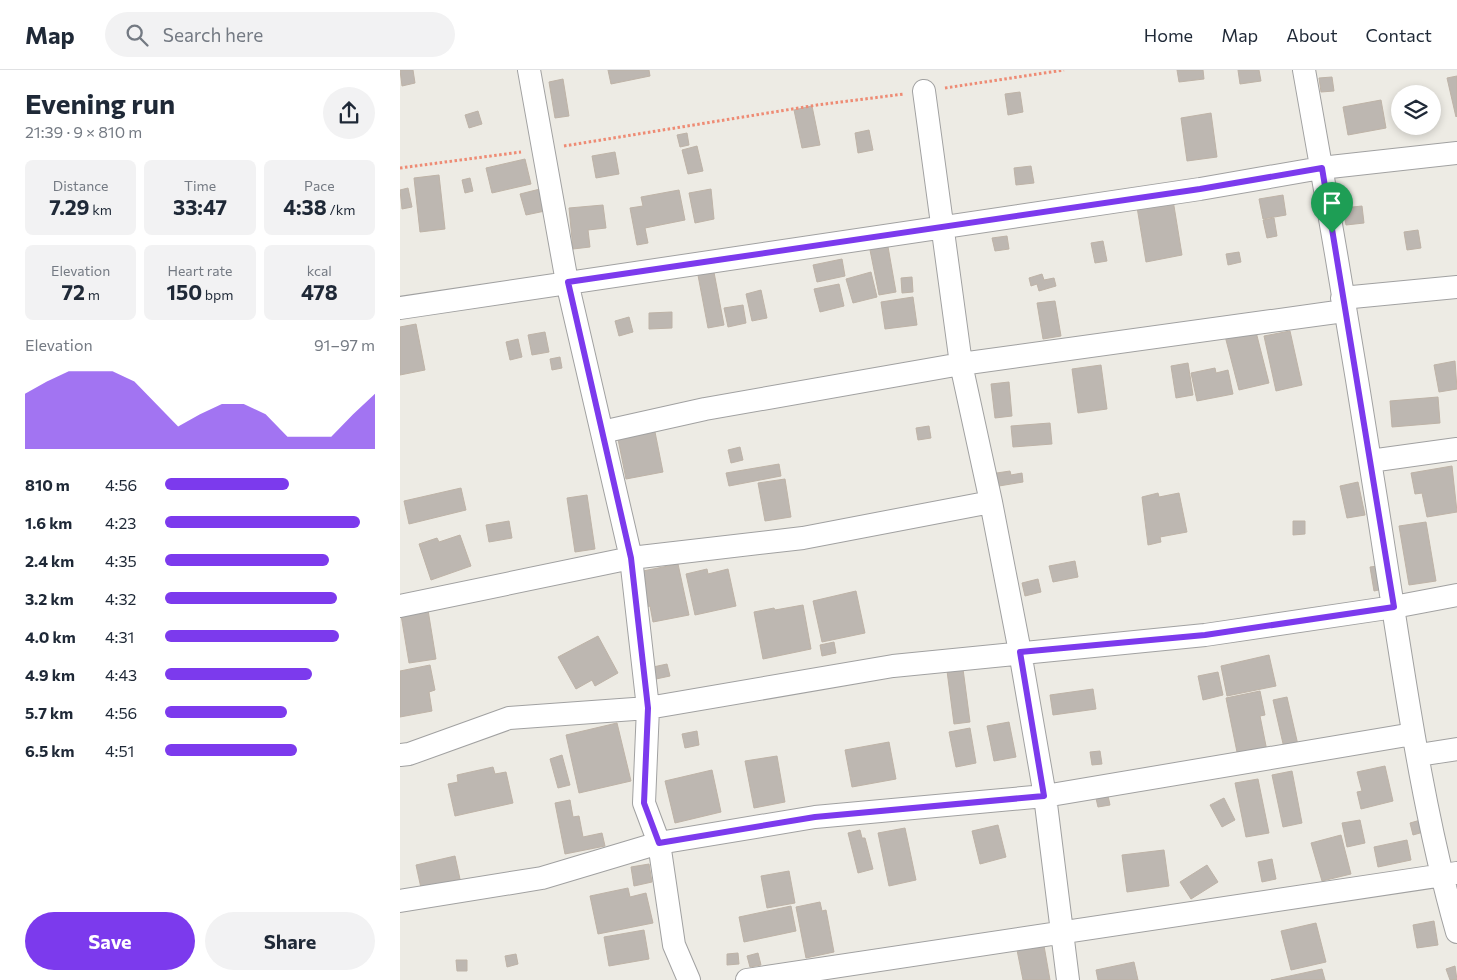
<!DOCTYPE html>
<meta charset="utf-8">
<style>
:root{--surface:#fff;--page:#f2f2f3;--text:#1f2937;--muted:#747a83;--line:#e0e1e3;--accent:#7c3aed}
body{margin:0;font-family:Commissioner,sans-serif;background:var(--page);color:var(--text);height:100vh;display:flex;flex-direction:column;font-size:19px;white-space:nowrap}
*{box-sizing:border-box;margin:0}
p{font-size:16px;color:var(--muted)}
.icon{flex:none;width:28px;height:28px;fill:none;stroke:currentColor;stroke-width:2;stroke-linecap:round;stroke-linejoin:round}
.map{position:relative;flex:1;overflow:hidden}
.details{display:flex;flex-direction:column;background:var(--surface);width:400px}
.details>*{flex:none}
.fabs{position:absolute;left:991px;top:15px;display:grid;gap:10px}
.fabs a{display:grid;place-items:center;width:50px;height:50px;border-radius:50%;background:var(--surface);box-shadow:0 2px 8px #0003;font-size:25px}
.pin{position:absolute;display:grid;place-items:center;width:42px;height:42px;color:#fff;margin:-51px -21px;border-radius:50% 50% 50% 0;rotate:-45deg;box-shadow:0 0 5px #0007}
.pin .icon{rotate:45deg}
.round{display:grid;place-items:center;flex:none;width:52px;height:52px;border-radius:26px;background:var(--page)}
.overview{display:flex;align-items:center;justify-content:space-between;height:85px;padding:0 25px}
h1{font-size:28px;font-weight:700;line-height:38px}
.metrics{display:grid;grid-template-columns:repeat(3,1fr);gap:8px;height:85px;padding:5px 25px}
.metrics div{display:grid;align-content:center;border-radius:8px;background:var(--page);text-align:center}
.metrics b{font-size:21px;font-weight:700}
.metrics small{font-size:14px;font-weight:400}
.metrics p{font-size:14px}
.chart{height:140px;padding:10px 25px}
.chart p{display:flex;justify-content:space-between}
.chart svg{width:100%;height:90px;margin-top:5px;fill:var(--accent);opacity:.7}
.action{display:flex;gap:10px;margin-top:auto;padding:10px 25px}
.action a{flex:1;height:58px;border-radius:30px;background:var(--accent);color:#fff;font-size:20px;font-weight:700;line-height:58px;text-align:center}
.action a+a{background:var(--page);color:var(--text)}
ul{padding:0 25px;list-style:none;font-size:16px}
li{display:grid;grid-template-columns:80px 60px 1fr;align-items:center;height:38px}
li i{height:12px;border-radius:6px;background:var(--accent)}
header{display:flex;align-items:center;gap:30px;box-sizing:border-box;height:70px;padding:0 25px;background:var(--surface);border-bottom:1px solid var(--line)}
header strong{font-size:24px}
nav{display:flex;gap:28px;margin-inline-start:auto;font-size:18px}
.search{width:350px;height:45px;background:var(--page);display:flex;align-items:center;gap:12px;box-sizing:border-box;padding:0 18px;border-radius:28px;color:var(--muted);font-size:19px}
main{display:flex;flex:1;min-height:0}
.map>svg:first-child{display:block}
.building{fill:#bdb7b1;stroke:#beb3a7}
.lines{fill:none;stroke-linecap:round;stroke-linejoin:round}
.minor-casing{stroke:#a1a1a1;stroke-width:24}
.path{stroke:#ee8b74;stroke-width:3;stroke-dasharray:2.5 2.5;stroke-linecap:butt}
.minor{stroke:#fff;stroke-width:22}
.route-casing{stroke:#fff;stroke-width:10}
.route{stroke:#7c3aed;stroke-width:6}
</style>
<header>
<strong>Map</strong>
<div class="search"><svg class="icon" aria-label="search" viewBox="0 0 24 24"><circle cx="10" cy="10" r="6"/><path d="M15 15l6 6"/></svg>Search here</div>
<nav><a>Home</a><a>Map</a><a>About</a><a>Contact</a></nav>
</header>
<main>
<section class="details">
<div class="overview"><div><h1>Evening run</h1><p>21:39 · 9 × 810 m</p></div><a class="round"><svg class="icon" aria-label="share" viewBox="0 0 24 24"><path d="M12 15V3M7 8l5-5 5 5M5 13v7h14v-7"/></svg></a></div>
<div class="metrics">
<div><p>Distance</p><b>7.29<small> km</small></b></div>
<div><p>Time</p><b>33:47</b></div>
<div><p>Pace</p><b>4:38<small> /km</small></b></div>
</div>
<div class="metrics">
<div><p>Elevation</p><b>72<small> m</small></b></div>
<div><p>Heart rate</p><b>150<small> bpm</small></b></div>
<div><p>kcal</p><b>478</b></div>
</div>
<div class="chart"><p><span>Elevation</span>91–97 m</p>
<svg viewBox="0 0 160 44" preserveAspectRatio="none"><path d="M0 44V17L10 11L20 6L30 6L40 6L50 11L60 22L70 33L80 27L90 22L100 22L110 27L120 38L130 38L140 38L150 27L160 17V44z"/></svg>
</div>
<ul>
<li><b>810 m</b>4:56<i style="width:59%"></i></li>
<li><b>1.6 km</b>4:23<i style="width:93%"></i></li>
<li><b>2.4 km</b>4:35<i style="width:78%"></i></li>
<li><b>3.2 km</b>4:32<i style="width:82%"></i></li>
<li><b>4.0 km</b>4:31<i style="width:83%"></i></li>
<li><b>4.9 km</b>4:43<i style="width:70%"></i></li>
<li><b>5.7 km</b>4:56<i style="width:58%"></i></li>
<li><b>6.5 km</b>4:51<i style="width:63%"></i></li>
</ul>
<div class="action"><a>Save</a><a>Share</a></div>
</section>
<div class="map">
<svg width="1057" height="910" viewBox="0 0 1057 910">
<rect width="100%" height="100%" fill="#edebe4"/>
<path class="building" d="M0,0H13L15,13L2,16Z
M208,0H249L250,6L211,14Z
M777,0H803L804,9L779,12Z
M838,0H859L861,11L840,14Z
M1057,6V46L1056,47L1047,8Z
M932,7L934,21L921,22L919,8Z
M163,9L169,46L155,48L149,12Z
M620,22L623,42L608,45L605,24Z
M981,30L986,58L948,65L943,37Z
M412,36L420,75L402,78L394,40Z
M78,41L82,54L69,58L65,45Z
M811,43L817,87L787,91L781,48Z
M469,60L473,80L458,83L455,63Z
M287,63L289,75L280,77L277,65Z
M297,76L303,101L288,104L282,80Z
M215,82L219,104L196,108L192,86Z
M125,89L131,114L92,123L86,98Z
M631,96L634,113L616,115L614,98Z
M39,105L45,159L20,162L14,108Z
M70,108L73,121L65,123L62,110Z
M8,118L12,137L2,139L0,120Z
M140,119L145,141L126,145L120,124Z
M311,119L314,149L295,153L289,123Z
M279,120L285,150L245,158L248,173L237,175L230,138L243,136L241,127Z
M883,125L886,145L863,149L859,129Z
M773,130L782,185L746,192L737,137Z
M203,135L206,158L188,160L190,177L173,179L169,138Z
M962,136L964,153L946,155L943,138Z
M874,148L877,166L867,168L863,150Z
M1018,160L1021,178L1007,180L1004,162Z
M607,166L609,179L595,181L592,168Z
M487,171L496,222L479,225L469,175Z
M703,171L707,191L695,193L691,173Z
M839,182L841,192L828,195L826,184Z
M442,189L445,206L417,212L413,195Z
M313,197L324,255L308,258L297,200Z
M471,202L477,227L453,233L446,209Z
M642,204L644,210L654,208L656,216L639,221L637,214L631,216L629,208Z
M512,207L513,222L502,223L501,208Z
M439,214L444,236L420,242L414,219Z
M361,220L367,248L352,251L346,224Z
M513,227L517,255L485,259L481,232Z
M655,231L661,266L643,269L637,233Z
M343,235L346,253L328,257L324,238Z
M272,242V258L249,259V243Z
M229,247L233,262L219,266L215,251Z
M16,254L25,300L0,305V257Z
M855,258L869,313L839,320L825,266Z
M890,261L902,315L876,321L864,266Z
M145,262L149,282L132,285L128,265Z
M118,269L122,287L110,290L106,272Z
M160,287L162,298L152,300L150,289Z
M1055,291L1057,319L1039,322L1034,295Z
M788,293L793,325L776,328L771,296Z
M701,295L707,339L678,343L672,299Z
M815,298L816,303L828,300L833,324L797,331L791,303Z
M609,312L612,346L595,348L591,314Z
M1038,327L1040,353L992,357L990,331Z
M650,353L652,374L613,377L611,356Z
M529,356L531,368L518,370L516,358Z
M254,357L263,402L226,409L217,364Z
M340,377L343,390L331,393L328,380Z
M379,394L381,406L329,416L326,403Z
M1052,396L1057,442L1027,447L1022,423L1015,424L1011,403Z
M610,401L611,405L622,403L623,412L593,417L590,404Z
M385,409L391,447L365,451L358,413Z
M958,412L965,445L947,448L940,416Z
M61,418L66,440L9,454L4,431Z
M758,423L759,427L779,423L787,462L760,467L761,472L748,475L742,427Z
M187,425L195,479L175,482L167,428Z
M109,451L112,468L89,472L86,455Z
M893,451H905V464L893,465Z
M1026,452L1036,511L1009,515L999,456Z
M60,465L71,496L31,510L19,474L37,468L39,472Z
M675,491L678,507L653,512L649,496Z
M278,494L289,545L253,552L250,536L241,538L237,515L246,514L243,501Z
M985,495L988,518L974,521L970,497Z
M307,499L308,504L328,499L336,536L295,545L286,504Z
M638,509L641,522L625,526L622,513Z
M456,521L465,563L422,572L413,531Z
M27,534L36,589L9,593L0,539Z
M403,535L411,579L363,589L354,542L374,538L375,540Z
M198,566L218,603L195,616L192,610L176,619L158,587Z
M434,572L436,583L422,586L420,575Z
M869,585L876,616L827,626L821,596Z
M267,594L270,606L256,609L253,597Z
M30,595L35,620L29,622L32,641L0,647V601Z
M563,599L570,652L554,654L547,601Z
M818,602L823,625L803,630L798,606Z
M693,619L696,639L653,645L650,625Z
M860,621L865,645L860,646L867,681L838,687L826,628Z
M887,627L898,675L884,678L873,630Z
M609,652L616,687L594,691L587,656Z
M217,653L231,711L179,723L166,665Z
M570,658L576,693L556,697L549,662Z
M297,661L299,675L285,678L282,664Z
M489,672L496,709L452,717L445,680Z
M700,681L702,694L692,695L690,682Z
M162,685L170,715L158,718L150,689Z
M377,686L385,732L354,738L345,691Z
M985,696L993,731L961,739L957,722L962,721L957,702Z
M93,697L95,704L106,702L113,733L55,746L48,714L58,712L57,705Z
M312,700L321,742L275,753L265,711Z
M892,701L902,753L883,757L872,705Z
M858,709L869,763L846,767L835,713Z
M707,721L710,735L698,737L695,724Z
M824,728L835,750L822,757L810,735Z
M170,730L173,747L179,746L183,767L202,763L205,776L165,784L155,733Z
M1024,749L1027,761L1013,765L1010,753Z
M960,750L965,773L947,777L942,753Z
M598,755L606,787L580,794L572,761Z
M505,758L516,810L489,816L478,763Z
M460,760L462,768H465L473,799L458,803L448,763Z
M941,765L951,804L922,811L911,773Z
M1007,770L1011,790L978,797L974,777Z
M764,780L769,816L727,822L722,785Z
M55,786L60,809L21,818L16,795Z
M872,789L876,809L862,812L858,792Z
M249,794L252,812L234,816L231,797Z
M807,795L818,812L791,829L780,812Z
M389,801L395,833L367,838L361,806Z
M228,818L230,827L246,823L253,853L198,864L190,826Z
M420,832L422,841L426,840L434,882L406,888L396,837Z
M391,836L396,861L344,872L339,847Z
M1034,851L1038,875L1017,878L1013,855Z
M916,853L926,892L891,900L881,861Z
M244,860L249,889L209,896L204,867Z
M643,870L650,910H623L616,875Z
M338,883L339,894L327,895V884Z
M358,883L361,895L350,897L347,886Z
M116,884L118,894L107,897L105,886Z
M56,890H67V901H57Z
M734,892L738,910H698L696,900Z
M1055,896L1057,910H1050L1046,899Z
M922,899L925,910H871Z"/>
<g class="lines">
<g class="minor-casing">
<path id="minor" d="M129,0L167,212L231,488L248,638L244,733L259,773L274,875L289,910
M904,0C933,162 960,324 985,486C1005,612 1022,739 1057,862
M524,21L561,294L591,432L620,582L645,726L668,910
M942,228L1057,217
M0,238L800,119L921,98L1057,83
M202,362L305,339L561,294L944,241
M970,391L1057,379
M0,536L231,488L403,468L591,432
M0,685L9,684L109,648L248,638L493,596L805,565L994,537L1057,525
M1019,685L1057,679
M0,831L142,808L259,773L415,747L645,726L1013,664
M347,910L1057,803"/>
</g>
<path class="path" d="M545,18L664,0
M164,76L417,35L504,24
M0,98L121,82"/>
<use href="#minor" class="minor"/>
</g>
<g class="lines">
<g class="route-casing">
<path id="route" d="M922,98L994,537L805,565L620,582L644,726L415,747L259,773L244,733L248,638L231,488L168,212L800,119Z"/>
</g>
<use href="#route" class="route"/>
</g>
</svg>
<div class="fabs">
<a><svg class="icon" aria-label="layers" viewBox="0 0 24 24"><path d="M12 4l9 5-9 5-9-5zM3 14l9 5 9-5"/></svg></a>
</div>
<div class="pin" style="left:932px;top:163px;background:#1e9e55"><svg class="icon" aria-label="arrive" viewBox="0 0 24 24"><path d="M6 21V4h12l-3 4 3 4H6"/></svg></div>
</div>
</main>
